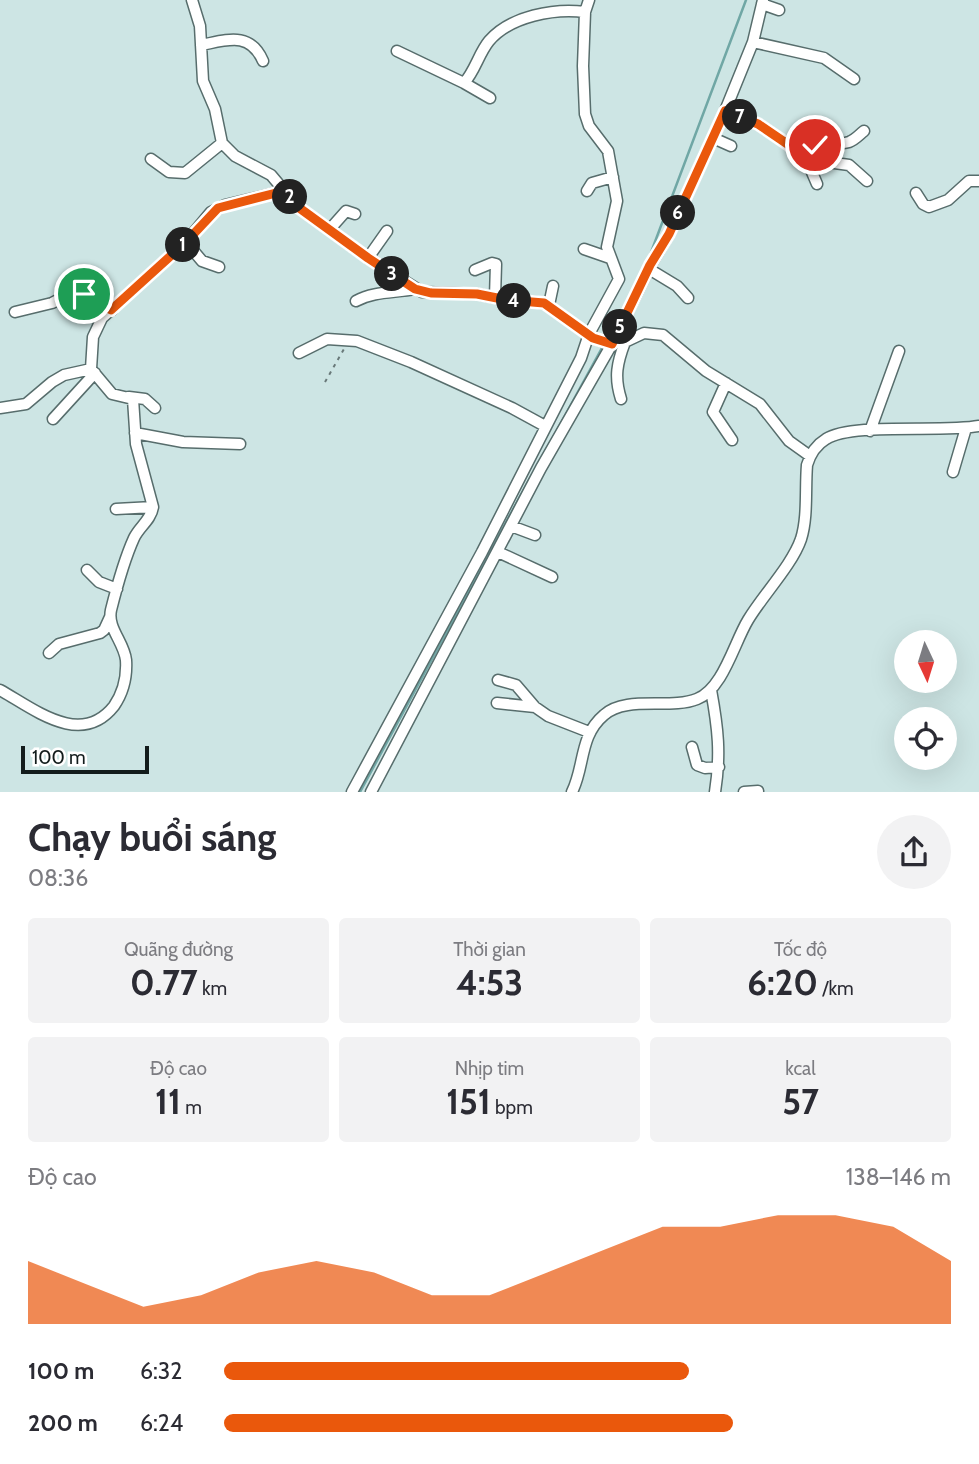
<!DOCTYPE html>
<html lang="vi">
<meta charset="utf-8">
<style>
:root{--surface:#fff;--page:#f2f2f3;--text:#2b2b33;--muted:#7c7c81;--accent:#ea580c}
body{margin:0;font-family:Cabin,sans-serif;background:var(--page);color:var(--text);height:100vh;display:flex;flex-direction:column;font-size:26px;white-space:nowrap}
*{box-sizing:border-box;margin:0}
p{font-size:23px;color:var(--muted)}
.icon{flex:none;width:38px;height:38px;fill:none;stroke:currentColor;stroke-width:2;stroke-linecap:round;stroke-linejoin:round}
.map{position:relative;height:792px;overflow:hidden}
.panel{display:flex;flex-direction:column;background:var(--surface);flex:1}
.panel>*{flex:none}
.needle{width:46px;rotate:176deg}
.tools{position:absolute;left:894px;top:630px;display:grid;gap:14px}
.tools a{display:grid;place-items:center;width:63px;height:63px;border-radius:50%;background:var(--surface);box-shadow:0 7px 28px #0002;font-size:35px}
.scale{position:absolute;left:21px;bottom:18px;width:128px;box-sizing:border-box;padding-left:7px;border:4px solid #131c1c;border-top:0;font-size:19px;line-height:24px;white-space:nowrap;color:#131c1c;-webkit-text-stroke:5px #fff;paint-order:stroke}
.pin{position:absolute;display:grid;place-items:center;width:60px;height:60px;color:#fff;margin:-30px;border:4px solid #fff;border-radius:50%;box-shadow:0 2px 7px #0007}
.km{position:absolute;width:35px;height:35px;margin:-18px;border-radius:50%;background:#222;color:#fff;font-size:19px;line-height:35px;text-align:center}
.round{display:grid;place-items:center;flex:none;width:74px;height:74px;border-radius:37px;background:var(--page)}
.headline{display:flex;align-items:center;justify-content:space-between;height:119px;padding:0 28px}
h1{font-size:38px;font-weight:700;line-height:52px}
.stats{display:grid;grid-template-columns:repeat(3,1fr);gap:10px;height:119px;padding:7px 28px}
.stats div{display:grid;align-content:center;border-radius:7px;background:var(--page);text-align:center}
.stats b{font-size:35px;font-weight:700}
.stats small{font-size:19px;font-weight:400}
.stats p{font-size:19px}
.chart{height:196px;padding:14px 28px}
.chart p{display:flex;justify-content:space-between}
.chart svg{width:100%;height:126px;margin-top:7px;fill:var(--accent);opacity:.7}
ul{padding:0 28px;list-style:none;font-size:23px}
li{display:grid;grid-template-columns:112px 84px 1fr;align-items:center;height:52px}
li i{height:18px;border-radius:9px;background:var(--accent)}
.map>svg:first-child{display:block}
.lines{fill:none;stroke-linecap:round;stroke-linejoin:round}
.stream{stroke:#70a7a5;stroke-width:2.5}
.minor-casing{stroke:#576d6c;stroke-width:13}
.path{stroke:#697979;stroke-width:2;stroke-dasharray:3.5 5;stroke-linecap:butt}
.minor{stroke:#fff;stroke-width:10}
.route-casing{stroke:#fff;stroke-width:14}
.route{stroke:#ea580c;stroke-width:9}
</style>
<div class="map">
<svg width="979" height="792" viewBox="0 0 979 792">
<rect width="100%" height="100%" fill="#cde5e4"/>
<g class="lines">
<path class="stream" d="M647,263L746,0
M606,340L628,300
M544,454L603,346
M360,792L530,478"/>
<g class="minor-casing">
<path id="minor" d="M192,0L200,26L203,81L215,109L222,143L235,156L271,175L298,207L368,258L422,292L477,294L507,300L544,303L593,338L607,343L625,342L644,333L663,335L706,371L760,404L789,441L810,456
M762,4L779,10
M753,42L824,58L854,79
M201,45C227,40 250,31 263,61
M397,51L464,83C475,71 479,53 489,41C510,16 555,8 585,12
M464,83L490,98
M725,111L758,124L805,156L820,161L849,165L867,181
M713,138L731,146
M151,159L169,172L185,173L222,143
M817,184L805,156C817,139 832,147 849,142C855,140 859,135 864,131
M587,191L592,183L613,177
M916,193L923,204L929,207L948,200L969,181H979
M330,229L346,211L355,214
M186,242L202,261L219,267
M584,249L610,258
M368,258L387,231
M649,269L677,286L688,298
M475,270L492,263L496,264L495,297
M356,301C374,291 395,293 415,289
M549,305L553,286
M15,312L52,303L73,292L84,294L112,310
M299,353L327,339L357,341L411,362L512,408L545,426
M726,383L713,412L732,440
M129,397L145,399L155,408
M621,399C614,377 617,363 625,342
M0,408L26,404L52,382L64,375L91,369
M53,419L95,373
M870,431L899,351
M135,433L183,442L240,444
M953,472L966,428
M116,509L153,507
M511,526L535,535
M498,552L552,577
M87,570L99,582L117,589
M49,653L59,644L100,633L104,630L110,617
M498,680L516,685L534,706
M0,690C34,709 81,748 114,706C123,693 127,676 126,660C124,642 107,628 111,610C117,586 124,560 134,538C139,527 151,520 153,507L136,444L133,399L112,394L91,369L93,337L102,318L186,242L211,212L225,205L284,191
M711,690C718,728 721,754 715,792
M497,703L535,707L548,716L589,732
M692,747L697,765L705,768L719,767
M352,792L482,552L581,358L589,334L619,279L607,247L617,201L608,151L589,126L585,114L583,66L585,12L589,0
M371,792L541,468L612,344L650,266L669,234L725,111L753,42L763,0
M572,792C585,766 579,736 604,715C626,695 670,710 697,699C723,689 734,643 748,620C763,595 792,565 801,539C808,517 805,489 807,465C810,455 816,445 826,439C852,422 943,433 979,426
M744,792L758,791"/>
</g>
<path class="path" d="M325,382L344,349"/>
<use href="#minor" class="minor"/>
</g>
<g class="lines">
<g class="route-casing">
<path id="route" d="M84,294L111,310L186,242L218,208L284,191L298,207L368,258L415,289L431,293L477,294L507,300L544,303L593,338L612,344L650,265L669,234L725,111L758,124L805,156L815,145"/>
</g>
<use href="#route" class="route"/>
</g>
</svg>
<div class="tools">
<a><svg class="needle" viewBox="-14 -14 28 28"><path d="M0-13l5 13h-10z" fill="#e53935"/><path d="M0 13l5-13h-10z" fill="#7c7c81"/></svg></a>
<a><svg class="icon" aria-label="locate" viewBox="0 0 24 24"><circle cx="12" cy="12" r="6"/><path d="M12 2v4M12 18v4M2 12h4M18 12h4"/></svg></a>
</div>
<div class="scale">100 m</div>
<div class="pin" style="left:84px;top:294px;background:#1e9e55"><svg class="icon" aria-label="arrive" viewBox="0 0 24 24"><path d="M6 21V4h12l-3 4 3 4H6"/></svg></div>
<div class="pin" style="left:815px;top:145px;background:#d93025"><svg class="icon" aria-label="check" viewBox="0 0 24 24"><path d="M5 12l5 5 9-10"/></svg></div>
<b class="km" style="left:183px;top:245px">1</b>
<b class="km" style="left:290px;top:197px">2</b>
<b class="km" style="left:392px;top:274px">3</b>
<b class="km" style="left:514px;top:301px">4</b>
<b class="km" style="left:620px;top:327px">5</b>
<b class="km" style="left:678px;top:213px">6</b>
<b class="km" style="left:740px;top:117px">7</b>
</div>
<section class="panel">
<div class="headline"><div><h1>Chạy buổi sáng</h1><p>08:36</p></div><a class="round"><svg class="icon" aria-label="share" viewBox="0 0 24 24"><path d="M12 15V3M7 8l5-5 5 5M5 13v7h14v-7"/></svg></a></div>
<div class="stats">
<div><p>Quãng đường</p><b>0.77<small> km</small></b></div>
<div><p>Thời gian</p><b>4:53</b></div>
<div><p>Tốc độ</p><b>6:20<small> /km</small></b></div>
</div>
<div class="stats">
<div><p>Độ cao</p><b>11<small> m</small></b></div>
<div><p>Nhịp tim</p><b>151<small> bpm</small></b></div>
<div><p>kcal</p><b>57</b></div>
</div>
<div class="chart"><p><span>Độ cao</span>138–146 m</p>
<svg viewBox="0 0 160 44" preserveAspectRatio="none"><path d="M0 44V22L10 30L20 38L30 34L40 26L50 22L60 26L70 34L80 34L90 26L100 18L110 10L120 10L130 6L140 6L150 10L160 22V44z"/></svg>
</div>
<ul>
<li><b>100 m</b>6:32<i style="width:64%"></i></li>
<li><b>200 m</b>6:24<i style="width:70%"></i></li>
</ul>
</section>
